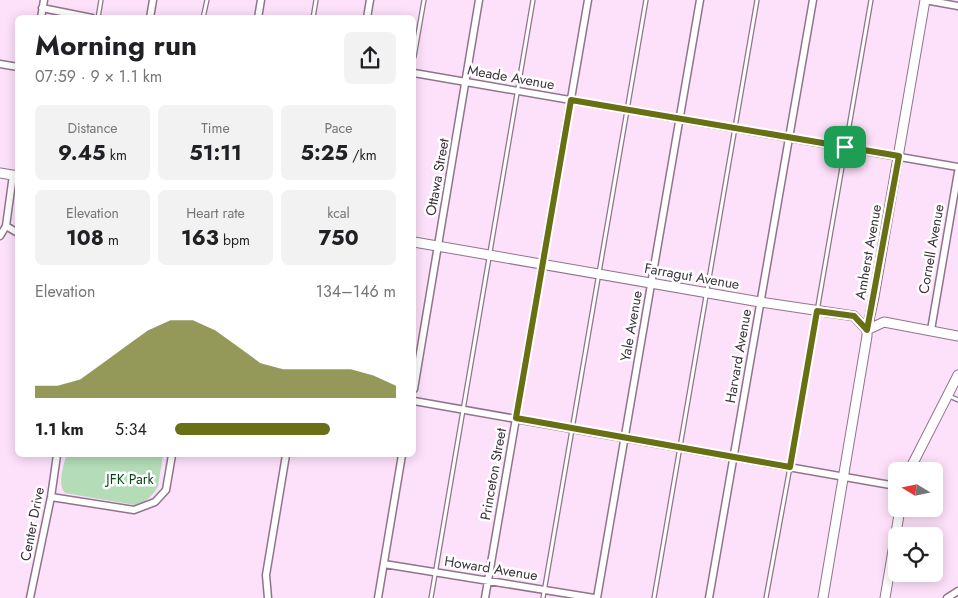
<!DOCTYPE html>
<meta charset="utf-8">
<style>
:root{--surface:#fff;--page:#f2f2f2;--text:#202124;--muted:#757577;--accent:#686f15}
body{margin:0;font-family:Jost,sans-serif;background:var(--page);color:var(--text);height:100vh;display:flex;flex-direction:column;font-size:19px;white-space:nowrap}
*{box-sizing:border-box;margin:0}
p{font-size:16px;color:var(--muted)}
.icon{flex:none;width:28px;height:28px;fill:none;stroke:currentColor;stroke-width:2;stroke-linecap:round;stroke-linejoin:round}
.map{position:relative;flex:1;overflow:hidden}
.side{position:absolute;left:15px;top:15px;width:401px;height:442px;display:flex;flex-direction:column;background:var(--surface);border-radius:8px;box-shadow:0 2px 12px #0003}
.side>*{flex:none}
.needle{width:32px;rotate:280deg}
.fabs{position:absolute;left:888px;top:462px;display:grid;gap:10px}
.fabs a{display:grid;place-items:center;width:55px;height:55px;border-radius:8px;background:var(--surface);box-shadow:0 2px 12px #0003;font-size:25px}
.pin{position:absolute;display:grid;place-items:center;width:42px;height:42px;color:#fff;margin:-21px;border-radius:10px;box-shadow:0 2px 8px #0006}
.round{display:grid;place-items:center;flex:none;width:52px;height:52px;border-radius:8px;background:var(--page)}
.summary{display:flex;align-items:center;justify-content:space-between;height:85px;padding:0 20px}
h1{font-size:28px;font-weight:700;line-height:38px}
.figures{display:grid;grid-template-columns:repeat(3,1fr);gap:8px;height:85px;padding:5px 20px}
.figures div{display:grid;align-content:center;border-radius:8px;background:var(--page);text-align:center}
.figures b{font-size:21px;font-weight:700}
.figures small{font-size:14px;font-weight:400}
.figures p{font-size:14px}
.chart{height:140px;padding:10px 20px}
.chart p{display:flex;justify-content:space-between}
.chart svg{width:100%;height:90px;margin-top:5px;fill:var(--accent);opacity:.7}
ul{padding:0 20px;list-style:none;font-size:16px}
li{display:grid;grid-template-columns:80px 60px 1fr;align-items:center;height:38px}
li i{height:12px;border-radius:6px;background:var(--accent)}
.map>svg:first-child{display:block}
.green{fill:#b3dcb7}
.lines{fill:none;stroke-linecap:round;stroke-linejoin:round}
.lane-casing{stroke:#8f758c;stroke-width:5.5}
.street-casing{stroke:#8f758c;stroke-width:9}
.secondary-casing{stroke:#8f758c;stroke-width:11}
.lane{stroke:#fff;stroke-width:3}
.street{stroke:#fff;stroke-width:6}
.secondary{stroke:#fff;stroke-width:9}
.route-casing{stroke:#fff;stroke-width:10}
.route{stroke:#686f15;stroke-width:6}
.labels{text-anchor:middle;stroke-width:5;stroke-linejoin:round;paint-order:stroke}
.street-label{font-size:14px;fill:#3d323c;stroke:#fff}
.park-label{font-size:14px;fill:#05491a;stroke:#fff}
</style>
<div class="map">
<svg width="958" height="598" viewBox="0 0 958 598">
<rect width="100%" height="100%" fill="#fde0fa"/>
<path class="green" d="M66,455H163L158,486C153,496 146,502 135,505L65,493C57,483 64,466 66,455Z"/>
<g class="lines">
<g class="lane-casing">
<path id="lane" d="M98,18L101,0
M203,18L207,0
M313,18L316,0
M414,57L424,0
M949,396L958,400
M431,598L533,0
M543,598L646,0
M654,598L757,0
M766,598L790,467L871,0"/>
</g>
<g class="street-casing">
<path id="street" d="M925,0L958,6
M42,8L92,18
M41,18L44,0
M150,18L153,0
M258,18L261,0
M367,18L370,0
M0,64L18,67
M414,73L958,167
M6,226L18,233
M0,236L6,226L13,175
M931,330L958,172
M414,389L479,0
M414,401L896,486
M51,497L134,510L155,502L166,490L172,455
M384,564L594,598
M30,598L51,497L57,455
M268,598L266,575L286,455
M378,598L402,455
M485,598L588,0
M597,598L700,0
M709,598L813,0
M947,598L958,591"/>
</g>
<g class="secondary-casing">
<path id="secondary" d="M0,173L18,176
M414,242L760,302L854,316L867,330L884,322L958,336
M909,471L958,375
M823,598L867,336V330L874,297L925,0
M885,598L900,509"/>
</g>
<use href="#lane" class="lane"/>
<use href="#street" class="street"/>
<use href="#secondary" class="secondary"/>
</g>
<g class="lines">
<g class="route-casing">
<path id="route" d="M571,100L899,156L867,330L854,316L817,311L790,467L516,418Z"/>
</g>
<use href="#route" class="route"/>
</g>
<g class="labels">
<g class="street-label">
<text transform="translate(511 77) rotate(10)" y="5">Meade Avenue</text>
<text transform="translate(437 177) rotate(-80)" y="5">Ottawa Street</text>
<text transform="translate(931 249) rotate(-80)" y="5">Cornell Avenue</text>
<text transform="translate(868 252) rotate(-80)" y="5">Amherst Avenue</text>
<text transform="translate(692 276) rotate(10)" y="5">Farragut Avenue</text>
<text transform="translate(631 326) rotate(-80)" y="5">Yale Avenue</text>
<text transform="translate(738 356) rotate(-80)" y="5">Harvard Avenue</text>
<text transform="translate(493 474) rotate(-80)" y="5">Princeton Street</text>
<text transform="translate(32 524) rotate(-79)" y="5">Center Drive</text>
<text transform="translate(491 568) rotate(9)" y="5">Howard Avenue</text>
</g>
<g class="park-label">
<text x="130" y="484">JFK Park</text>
</g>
</g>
</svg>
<div class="fabs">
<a><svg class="needle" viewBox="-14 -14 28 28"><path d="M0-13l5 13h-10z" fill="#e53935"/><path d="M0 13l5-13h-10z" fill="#757577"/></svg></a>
<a><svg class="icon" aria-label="locate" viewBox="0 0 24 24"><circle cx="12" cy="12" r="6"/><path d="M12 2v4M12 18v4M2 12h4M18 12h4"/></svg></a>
</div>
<div class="pin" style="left:845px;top:147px;background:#1e9e55"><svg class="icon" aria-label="arrive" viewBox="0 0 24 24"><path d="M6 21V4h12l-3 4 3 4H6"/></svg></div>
<section class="side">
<div class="summary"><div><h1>Morning run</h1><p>07:59 · 9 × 1.1 km</p></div><a class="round"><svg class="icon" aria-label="share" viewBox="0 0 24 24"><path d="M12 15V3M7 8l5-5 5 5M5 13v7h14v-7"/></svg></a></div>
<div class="figures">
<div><p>Distance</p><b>9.45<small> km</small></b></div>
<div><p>Time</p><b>51:11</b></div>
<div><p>Pace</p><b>5:25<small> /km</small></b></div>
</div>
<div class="figures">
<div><p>Elevation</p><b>108<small> m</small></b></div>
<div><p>Heart rate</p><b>163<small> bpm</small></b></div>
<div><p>kcal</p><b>750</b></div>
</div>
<div class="chart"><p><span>Elevation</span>134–146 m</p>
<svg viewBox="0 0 160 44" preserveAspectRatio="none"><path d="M0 44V38L10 38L20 35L30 27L40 19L50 11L60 6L70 6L80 11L90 19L100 27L110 30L120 30L130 30L140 30L150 33L160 38V44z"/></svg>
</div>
<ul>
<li><b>1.1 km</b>5:34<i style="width:70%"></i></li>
</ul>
</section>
</div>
